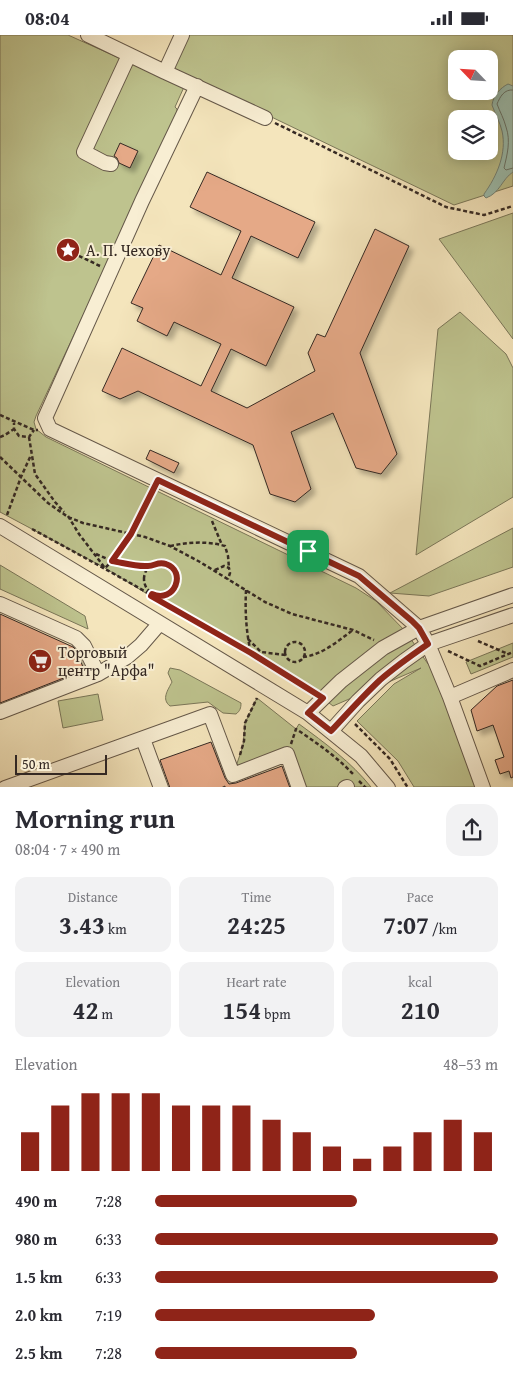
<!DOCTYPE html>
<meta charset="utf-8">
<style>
:root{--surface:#fff;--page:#f2f2f3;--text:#2b2b33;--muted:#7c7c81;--accent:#8f2418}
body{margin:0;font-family:"Gentium Book Plus",serif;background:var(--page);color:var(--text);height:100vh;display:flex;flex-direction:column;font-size:19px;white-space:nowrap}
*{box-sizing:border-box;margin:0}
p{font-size:16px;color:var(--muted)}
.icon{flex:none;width:28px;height:28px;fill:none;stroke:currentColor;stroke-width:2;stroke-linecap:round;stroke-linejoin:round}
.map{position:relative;height:752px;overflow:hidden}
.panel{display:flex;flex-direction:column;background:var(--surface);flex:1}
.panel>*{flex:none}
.needle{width:32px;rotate:295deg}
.fabs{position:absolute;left:448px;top:15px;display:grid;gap:10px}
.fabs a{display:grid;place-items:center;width:50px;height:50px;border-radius:10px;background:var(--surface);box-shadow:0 2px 12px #0003;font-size:25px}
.scale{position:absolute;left:15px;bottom:12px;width:92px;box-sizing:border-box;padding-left:5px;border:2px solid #352923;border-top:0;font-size:14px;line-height:18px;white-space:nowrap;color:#352923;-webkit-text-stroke:4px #f8eed3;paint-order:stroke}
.pin{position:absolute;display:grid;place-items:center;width:42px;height:42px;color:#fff;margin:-21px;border-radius:10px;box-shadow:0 2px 8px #0006}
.round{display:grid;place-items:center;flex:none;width:52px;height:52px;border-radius:15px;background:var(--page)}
.head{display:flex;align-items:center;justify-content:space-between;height:85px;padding:0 15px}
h1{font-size:28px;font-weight:700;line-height:38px}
.metrics{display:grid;grid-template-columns:repeat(3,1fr);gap:8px;height:85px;padding:5px 15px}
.metrics div{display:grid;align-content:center;border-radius:12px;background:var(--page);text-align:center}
.metrics b{font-size:25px;font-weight:700}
.metrics small{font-size:14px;font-weight:400}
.metrics p{font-size:14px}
.chart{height:140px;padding:10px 15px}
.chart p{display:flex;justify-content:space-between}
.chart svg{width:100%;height:90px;margin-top:5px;stroke:var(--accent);stroke-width:6}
ul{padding:0 15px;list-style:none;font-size:16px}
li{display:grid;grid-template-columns:80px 60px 1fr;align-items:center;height:38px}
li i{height:12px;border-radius:6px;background:var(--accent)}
.status{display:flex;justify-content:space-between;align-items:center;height:35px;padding:0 25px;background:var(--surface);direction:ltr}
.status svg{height:14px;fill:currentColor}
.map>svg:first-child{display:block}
.green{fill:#bec38e;stroke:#7a7658;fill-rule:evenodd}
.water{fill:#9cbfb0;stroke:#738378}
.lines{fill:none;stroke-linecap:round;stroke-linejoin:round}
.shore{stroke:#68746a;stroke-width:1}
.building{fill:#e5a987;stroke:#352923;filter:url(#shadow)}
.minor-casing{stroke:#655849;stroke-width:16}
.path{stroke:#352923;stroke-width:2.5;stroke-dasharray:4 2.5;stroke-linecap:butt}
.minor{stroke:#f8eed3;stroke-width:14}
.route-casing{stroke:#fff;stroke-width:10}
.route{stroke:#8f2418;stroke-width:6}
.labels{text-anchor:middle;stroke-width:4;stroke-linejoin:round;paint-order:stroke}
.poi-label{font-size:16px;fill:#352923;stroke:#f8eed3;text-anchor:start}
</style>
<div class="status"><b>08:04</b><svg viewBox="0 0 49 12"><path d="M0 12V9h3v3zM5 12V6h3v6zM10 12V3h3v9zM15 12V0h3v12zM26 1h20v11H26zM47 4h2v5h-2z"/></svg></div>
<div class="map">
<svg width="513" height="753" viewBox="0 0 513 753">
<defs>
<filter id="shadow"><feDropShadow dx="4.5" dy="4.5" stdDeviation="2.5" flood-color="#0004"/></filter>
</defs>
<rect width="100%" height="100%" fill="#f4e5bc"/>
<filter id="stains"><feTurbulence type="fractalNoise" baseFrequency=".004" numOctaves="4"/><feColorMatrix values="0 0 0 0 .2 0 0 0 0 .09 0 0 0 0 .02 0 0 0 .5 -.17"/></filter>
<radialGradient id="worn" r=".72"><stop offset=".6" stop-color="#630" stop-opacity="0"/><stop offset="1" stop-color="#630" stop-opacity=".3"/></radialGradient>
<path class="green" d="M0,0H68L184,52L175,72L177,74V80L36,381L34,387L36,394L46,402L356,553L376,566L406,597L428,629L432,627L479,752H414L398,726L357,686L394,649L421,633L333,671L315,657L251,618L144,557L105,533L0,477Z
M189,0H513V151L454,170L172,34ZM456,24H489V56H456ZM456,84H489V116H456Z
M513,178V304L439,204Z
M460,277L506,319L513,333V462L416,520L438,294Z
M513,493V532L429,561L390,558Z
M0,530L85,581L88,594L0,554Z
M513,608V622L471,639L466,627Z
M170,633L180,635L241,668C241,673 240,676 236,679L223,678L208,667L170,671C161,664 168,655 172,647L168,638Z
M98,659L103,685L63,693L58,666Z
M257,663L296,694L299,689C325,708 351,727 371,752H299L287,720L233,740L243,711L245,688Z"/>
<path class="water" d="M508,49L513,51V137C502,144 500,158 486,163L484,161V159C497,141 507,118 502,96C500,87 495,79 492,70C493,61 500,53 508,49Z"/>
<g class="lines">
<path class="shore" d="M513,55C504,54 500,62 497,69C500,77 504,84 506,92C511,106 507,120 504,133L506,135L513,133"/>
</g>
<path class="building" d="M120,108L138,116L130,133L119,128L117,123L114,121Z
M207,137L315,187L298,223L251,201L232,243L294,272L266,331L231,314L211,356L247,373L315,336L308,318L317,299L325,302L375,194L409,211L360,318L397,419L381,439L356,433L333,378L291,397L311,454L295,467L270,459L253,410L138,356L120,364L102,356L122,313L201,351L221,309L174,287L167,301L137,286L143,273L131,268L159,210L221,240L241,196L190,172Z
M150,415L179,428L174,438L146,424Z
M0,579L73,612L77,616L84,635L0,668Z
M513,645V742L511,743L509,736L500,739L495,725L504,722L493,690L477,696L471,675L497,651Z
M211,707L225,743L229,749L236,748L282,731L290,753H225V751L221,753H170L160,725Z"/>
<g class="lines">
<g class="minor-casing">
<path id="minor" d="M88,0L165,37L182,0
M165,37L265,83
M197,51L142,166L45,383L50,394L359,541L419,593L428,609L450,662
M111,129L105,128L84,117L129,20
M0,491L308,678L361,721L388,753
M0,569L76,603L84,611L98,639
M0,677L98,639L127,622L141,610L160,588
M308,678L341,646L383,613L419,593L513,560
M331,696L358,666L381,644L404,626L428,609L513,580
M143,704L161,753
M5,753L210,679L233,740L287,719L299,753
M345,753L347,752
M483,753L450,662L513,635"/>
</g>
<path class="path" d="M275,88L446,172L484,180L513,171
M73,218L100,231
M0,380L34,395H38
M14,386V394L19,401L29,402L34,395
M0,402L5,400L14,394
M29,402L35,439L55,467L64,477
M0,422L48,468L68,482L83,488L145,502L170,511L200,527L265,567L292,579L353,595L374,605
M7,480L21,442L31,420
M68,481L79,499L105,533C127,513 139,483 152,456
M212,486L222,510
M32,494C127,545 221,599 313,656
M170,511C189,507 207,506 225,511L228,521L229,533
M96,519L112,526L149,532
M144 544a17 17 0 1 1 34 0a17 17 0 1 1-34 0Z
M215,535L224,531L229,533L230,538L228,544
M246,555C245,576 246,597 251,618
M248,604L261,617L286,620
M478,606L508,619
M285 617a10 10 0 1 1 20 0a10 10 0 1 1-20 0Z
M448,616L480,631L513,617
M303,622C322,620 338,606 353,595
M355,689L390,724L408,753
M291,709L296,694C317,708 337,722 354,740
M240,720L244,706L245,688L257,663
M359,746L366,753"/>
<use href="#minor" class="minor"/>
</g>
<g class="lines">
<g class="route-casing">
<path id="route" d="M158,445L359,541L412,586L419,593L428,609C412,620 395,632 380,645C363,661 347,679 331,696L308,678L323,663L251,618L151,561L152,559C175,569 187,536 166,529C158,526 155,531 148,531C136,532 124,528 112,526L131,499Z"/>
</g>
<use href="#route" class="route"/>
</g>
<defs>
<g id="sight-disc" transform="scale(1.25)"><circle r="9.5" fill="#8f2418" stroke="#f8eed3"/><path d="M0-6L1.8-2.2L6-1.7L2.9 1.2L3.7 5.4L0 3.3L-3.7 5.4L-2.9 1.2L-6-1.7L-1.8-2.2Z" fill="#fff"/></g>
<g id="supermarket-disc" transform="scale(1.25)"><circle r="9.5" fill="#8f2418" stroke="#f8eed3"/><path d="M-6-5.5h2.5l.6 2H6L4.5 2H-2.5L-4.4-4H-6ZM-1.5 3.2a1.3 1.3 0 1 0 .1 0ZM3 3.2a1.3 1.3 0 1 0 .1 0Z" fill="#fff"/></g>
</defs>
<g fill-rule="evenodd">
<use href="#sight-disc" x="68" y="215"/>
<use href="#supermarket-disc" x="40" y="626"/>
</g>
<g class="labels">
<g class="poi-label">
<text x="86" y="221">А. П. Чехову</text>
<text x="58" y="623">Торговый<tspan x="58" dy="18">центр "Арфа"</tspan></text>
</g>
</g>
<rect width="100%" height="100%" filter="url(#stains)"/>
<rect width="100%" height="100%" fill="url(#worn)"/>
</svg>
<div class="fabs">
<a><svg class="needle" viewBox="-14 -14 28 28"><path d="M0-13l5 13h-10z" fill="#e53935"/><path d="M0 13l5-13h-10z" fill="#7c7c81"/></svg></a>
<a><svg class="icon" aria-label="layers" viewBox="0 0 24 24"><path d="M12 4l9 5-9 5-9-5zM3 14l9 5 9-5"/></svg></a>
</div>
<div class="scale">50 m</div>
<div class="pin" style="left:308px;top:516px;background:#1e9e55"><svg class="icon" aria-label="arrive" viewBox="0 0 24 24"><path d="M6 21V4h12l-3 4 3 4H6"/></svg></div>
</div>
<section class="panel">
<div class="head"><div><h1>Morning run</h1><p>08:04 · 7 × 490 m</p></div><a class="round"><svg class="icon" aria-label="share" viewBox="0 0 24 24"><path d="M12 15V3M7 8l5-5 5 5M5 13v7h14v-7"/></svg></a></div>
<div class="metrics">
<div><p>Distance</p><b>3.43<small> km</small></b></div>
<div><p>Time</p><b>24:25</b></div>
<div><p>Pace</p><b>7:07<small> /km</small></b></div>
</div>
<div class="metrics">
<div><p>Elevation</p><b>42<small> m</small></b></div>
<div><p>Heart rate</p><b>154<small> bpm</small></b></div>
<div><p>kcal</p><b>210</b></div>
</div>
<div class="chart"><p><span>Elevation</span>48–53 m</p>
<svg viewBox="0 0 160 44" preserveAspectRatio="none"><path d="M5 44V25M15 44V12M25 44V6M35 44V6M45 44V6M55 44V12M65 44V12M75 44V12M85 44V19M95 44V25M105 44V32M115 44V38M125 44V32M135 44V25M145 44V19M155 44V25"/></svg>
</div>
<ul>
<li><b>490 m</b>7:28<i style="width:59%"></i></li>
<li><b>980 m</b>6:33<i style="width:100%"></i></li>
<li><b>1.5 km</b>6:33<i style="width:100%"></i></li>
<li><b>2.0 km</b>7:19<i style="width:64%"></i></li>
<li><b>2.5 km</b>7:28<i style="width:59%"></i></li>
</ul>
</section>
